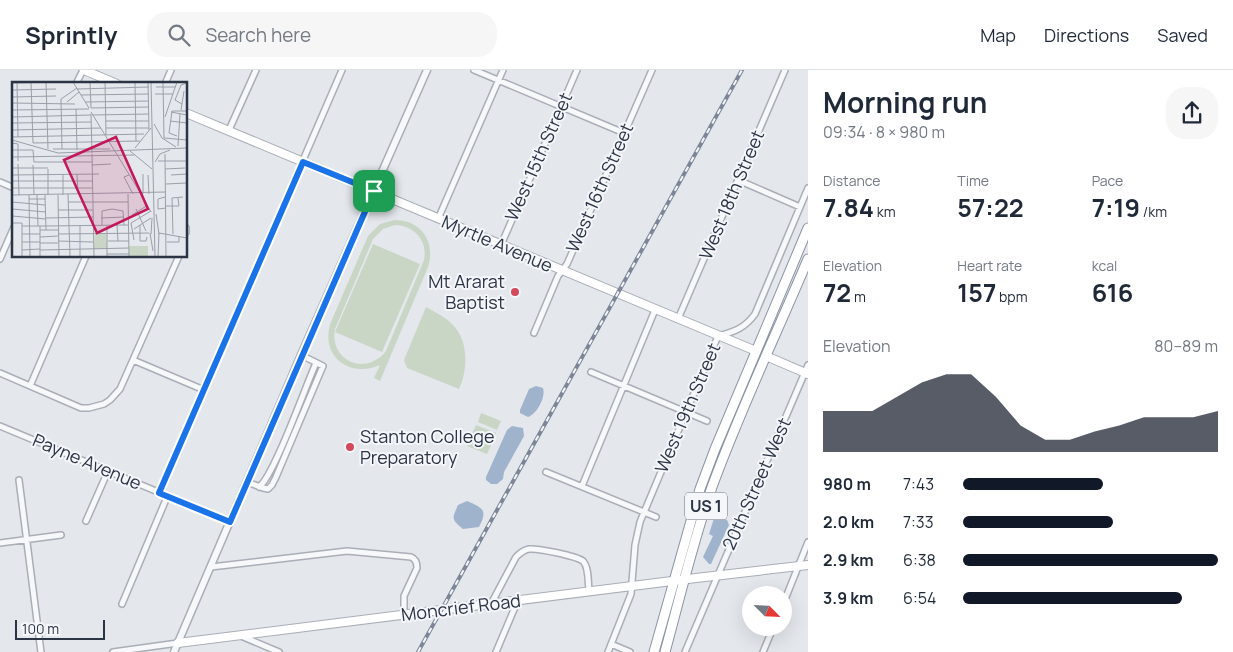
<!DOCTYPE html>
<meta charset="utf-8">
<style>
:root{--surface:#fff;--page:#f6f6f7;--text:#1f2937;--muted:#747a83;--line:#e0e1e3;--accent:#111827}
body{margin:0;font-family:Manrope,sans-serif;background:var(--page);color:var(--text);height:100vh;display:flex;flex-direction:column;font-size:19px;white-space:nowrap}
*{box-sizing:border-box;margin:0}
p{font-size:16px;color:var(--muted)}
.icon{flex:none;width:28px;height:28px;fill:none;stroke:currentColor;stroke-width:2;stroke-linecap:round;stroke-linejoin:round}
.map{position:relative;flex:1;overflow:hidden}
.panel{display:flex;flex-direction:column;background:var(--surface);width:425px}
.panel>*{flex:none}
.needle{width:32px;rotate:114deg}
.fabs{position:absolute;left:742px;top:516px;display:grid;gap:10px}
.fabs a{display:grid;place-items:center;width:50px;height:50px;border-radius:50%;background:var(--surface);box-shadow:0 5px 20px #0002;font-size:25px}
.scale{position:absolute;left:15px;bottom:12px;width:90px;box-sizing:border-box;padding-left:5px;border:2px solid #2b3445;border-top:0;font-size:14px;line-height:18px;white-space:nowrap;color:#2b3445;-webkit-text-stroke:4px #f4f6f9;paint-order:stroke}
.pin{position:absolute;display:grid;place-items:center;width:42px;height:42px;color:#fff;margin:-21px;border-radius:10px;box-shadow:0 2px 8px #0006}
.round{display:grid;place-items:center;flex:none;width:52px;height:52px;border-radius:20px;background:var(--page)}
.headline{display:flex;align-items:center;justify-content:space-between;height:85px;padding:0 15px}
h1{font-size:28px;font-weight:700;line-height:38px}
.figures{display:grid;grid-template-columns:repeat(3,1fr);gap:8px;height:85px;padding:5px 15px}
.figures div{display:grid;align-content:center}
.figures b{font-size:25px;font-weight:700}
.figures small{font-size:14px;font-weight:400}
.figures p{font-size:14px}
.chart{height:140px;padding:10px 15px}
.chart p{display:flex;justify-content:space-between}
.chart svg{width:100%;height:90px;margin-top:5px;fill:var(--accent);opacity:.7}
ul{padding:0 15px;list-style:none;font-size:16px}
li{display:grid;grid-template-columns:80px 60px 1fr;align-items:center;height:38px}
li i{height:12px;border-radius:6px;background:var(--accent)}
header{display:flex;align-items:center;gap:30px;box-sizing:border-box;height:70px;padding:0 25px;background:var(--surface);border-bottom:1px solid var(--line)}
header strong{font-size:24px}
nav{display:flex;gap:28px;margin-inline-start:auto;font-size:18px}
.search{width:350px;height:45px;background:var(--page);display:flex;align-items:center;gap:12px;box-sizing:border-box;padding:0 18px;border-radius:20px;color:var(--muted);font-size:19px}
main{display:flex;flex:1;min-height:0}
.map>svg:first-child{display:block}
.green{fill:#c9d6c5;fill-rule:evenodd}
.water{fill:#9fb4cc}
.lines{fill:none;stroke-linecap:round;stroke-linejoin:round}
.minor-casing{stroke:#a9aeb7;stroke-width:8}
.tertiary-casing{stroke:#a9aeb7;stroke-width:9}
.secondary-casing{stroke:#a9aeb7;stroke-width:10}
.trunk-casing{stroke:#8b94a3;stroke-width:11}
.minor{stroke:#f7f8fa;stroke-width:5}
.tertiary{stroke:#f7f8fa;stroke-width:6}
.secondary{stroke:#fff;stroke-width:8}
.trunk{stroke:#fff;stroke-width:9}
.rail-casing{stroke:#7d8696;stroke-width:4}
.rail{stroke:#f4f6f9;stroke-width:2;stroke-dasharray:5.5;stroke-linecap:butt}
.route-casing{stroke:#fff;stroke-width:10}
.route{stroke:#1a73e8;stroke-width:6}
.poi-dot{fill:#d1495b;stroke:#f4f6f9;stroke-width:2}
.labels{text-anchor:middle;stroke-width:4;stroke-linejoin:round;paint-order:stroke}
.shield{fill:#f4f6f9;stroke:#676e7b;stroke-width:1}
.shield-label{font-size:16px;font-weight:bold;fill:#2b3445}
.street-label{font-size:18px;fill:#2b3445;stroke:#f4f6f9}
.poi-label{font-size:18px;fill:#2b3445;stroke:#f4f6f9;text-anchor:end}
.inset-road{fill:none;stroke:#9a9fa9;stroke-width:1}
.view{fill:#c2185b;fill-opacity:0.15;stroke:#c2185b;stroke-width:2.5}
.inset-edge{fill:none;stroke:#2b3445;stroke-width:2.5}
</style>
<header>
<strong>Sprintly</strong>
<div class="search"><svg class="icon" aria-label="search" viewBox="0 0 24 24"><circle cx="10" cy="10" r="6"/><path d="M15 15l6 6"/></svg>Search here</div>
<nav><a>Map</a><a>Directions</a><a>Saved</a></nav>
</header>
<main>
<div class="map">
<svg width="808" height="582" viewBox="0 0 808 582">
<rect width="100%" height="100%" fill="#e4e7ec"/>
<path class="green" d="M395,150C421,150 436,172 428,197L380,311L374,308L380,295C349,309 319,285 331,252L368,166L380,154ZM395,155C415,156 428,171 424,190L386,281C366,307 329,291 335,259L373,169L383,159Z
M373,174L420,194L382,282L335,262Z
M426,237C435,242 445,247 452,254C469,270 468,300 459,319L407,298L404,290Z
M481,343L501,351L497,360L478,352Z
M476,355L496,363L492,372L472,364Z
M471,367L491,375L487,384L467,376Z"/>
<path class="water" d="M536,316L543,318C546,327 537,344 528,347L520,343V340L529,319Z
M512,356L523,358L524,366L504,402L503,409L497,414H491L486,410V407L507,360Z
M467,431C483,438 488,440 479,457L463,459C451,449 452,449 458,435Z
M715,445L727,450L729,455L711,494H709L703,487L713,466L709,464Z"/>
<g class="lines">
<g class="minor-casing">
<path id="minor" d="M474,0L624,63
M76,14L83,0
M165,14L171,0
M229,60L256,0
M738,110L800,137
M0,112L14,118
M438,149L503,0
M186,158V162
M501,175L577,0
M0,189L14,157
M678,249L785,0
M534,263L558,206L567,194L652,0
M133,290L204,320
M591,302L707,351
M0,303L81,338H89L104,334L110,330L120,319L179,186
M30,316L86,186
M0,356L230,452
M546,402L656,447
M19,410L41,582
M247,412L263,418L268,419L272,415L276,407L323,296L301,285
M582,416L655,240
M259,417C274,406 306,315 316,293
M159,423L342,0
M86,451L108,401
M0,473L61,465
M211,497L347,481L411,487C416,489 417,493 417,498L404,526V545
M784,532L808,472
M122,534L167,427
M491,534L516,487C520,483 524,480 529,479C538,478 576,486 583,491C589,497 588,513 589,521
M241,566L279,582
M611,574L630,582
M113,582L178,573
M496,582L518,530
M608,582L631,524L635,475L640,452L718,266C734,262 745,258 755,244L808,118
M685,582L808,295
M763,582L773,558"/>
</g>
<g class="tertiary-casing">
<path id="tertiary" d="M174,582L301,285L427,0"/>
</g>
<g class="secondary-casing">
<path id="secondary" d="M84,0L117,14
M186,43L756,281
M766,286L808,304
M178,573L696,508L808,495"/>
</g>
<g class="trunk-casing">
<path id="trunk" d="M654,582L700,419L715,379L808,158
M665,582C680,527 693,471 712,417C740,340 776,265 808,189"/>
</g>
<use href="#minor" class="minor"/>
<use href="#tertiary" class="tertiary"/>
<use href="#secondary" class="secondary"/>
<use href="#trunk" class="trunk"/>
<g class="rail-casing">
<path id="rail" d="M418,582L742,0"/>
</g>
<use href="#rail" class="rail"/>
</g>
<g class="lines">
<g class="route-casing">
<path id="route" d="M303,92L374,121L230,452L159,423Z"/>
</g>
<use href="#route" class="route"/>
</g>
<g class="poi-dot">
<circle cx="515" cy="222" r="5"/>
<circle cx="350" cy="377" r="5"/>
</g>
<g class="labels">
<rect class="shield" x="685" y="422.5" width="42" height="27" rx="4"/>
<g class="shield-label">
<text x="706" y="442">US 1</text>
</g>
<g class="street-label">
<text transform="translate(539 87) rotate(-66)" y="6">West 15th Street</text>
<text transform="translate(600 118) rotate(-66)" y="6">West 16th Street</text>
<text transform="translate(732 125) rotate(-67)" y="6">West 18th Street</text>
<text transform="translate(497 174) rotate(23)" y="6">Myrtle Avenue</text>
<text transform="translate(688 338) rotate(-67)" y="6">West 19th Street</text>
<text transform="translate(87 392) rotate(23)" y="6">Payne Avenue</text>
<text transform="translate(757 414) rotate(-66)" y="6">20th Street West</text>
<text transform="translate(461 538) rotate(-7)" y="6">Moncrief Road</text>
</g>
<g class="poi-label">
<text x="505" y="218">Mt Ararat<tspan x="505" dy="21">Baptist</tspan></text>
<text x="360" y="373" text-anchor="start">Stanton College<tspan x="360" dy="21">Preparatory</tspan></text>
</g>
</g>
<g transform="translate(12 12)">
<rect width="175" height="175" fill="#e4e7ec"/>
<path d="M83,152H94L95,166L82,167ZM117,164H136V175H117Z" fill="#c9d6c5"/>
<path class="inset-road" d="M5,0L6,55M19,0L21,61L128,59M34,0L36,67M61,0L77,26M78,0L79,26M93,0L94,53M123,0L124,59M136,0L137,48M139,0L143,175M151,0L152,56L175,58M0,1L48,0M144,5H163M65,7L137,5M0,8L44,7M143,12H161M69,13L137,12M0,15L44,14M55,20L67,10M73,20L137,19M0,21L63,22M170,22L163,18L169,3L175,1M79,26L137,25M64,27L65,68M0,28L77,27M169,28L172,9M79,30L129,112M159,30L175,33M79,32L80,71M81,33L137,32M0,35L79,33M153,35L165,0M94,39H137M158,39L175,41M0,41L79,40M142,42L150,56L164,65M94,46H137M0,48L89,46M165,54L157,51L160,29H175M0,55L132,52M0,58L46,71L175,66M0,61L6,62V79M166,64L168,32M123,66L139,46M41,67H98M50,67L49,17L65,6M0,68H21L22,80H80M118,69L140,87M80,72L82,175M153,72L154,175M0,75L122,73M146,79H175M143,80L148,72L158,68M6,82L7,113M21,83L22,113M80,83L99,82M0,86H36M36,87V113M153,87L173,86M51,92V113M65,92L66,112M131,92V112M0,93L87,92M117,93L112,95L121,112M136,93L137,112M159,93L175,92M0,99H80M154,102L174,101M0,106H80M56,112L58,175M116,112L117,175M129,112L139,130M0,113L154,110M17,113L18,175M25,113L26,144M33,113L34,148M46,113L47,175M153,115L146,117V127L154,126M17,117H33M0,120L33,123M56,120H116M153,124H167L166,116M0,127L34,130M124,127L134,149M46,128H81M144,132L147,152M120,133L136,123M0,134L34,137M34,136L81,135M89,136L112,135M0,141H10V175M90,143V129L100,127L111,129L112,143M105,143L106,159M128,143V159H134L135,155M10,144H34M28,144V175M34,144L116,143M68,144V175M95,144V175M122,147L139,136M28,148H46M138,151L141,169M147,151L175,156M10,152H28M46,152L137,151M139,152L140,136M161,152L160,116L171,115M28,155L46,154M122,158L119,141L139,129M46,159L81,160M96,159H117M10,160H28M155,160H167V154M28,161H46M10,168L28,167M28,168L117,166M95,172H117M146,175L147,151"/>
<path class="view" d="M104,55L136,127L85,151L52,78Z"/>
<rect width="175" height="175" class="inset-edge"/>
</g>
</svg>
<div class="fabs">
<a><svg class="needle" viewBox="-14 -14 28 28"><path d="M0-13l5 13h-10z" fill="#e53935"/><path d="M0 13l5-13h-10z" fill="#747a83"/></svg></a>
</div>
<div class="scale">100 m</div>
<div class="pin" style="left:374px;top:121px;background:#1e9e55"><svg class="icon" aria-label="arrive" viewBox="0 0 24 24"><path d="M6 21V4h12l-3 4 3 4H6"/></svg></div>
</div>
<section class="panel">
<div class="headline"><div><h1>Morning run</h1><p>09:34 · 8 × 980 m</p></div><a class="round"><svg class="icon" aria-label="share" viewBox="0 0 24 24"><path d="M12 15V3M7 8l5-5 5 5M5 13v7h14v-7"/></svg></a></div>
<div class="figures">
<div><p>Distance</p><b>7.84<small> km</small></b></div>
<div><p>Time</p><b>57:22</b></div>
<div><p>Pace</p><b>7:19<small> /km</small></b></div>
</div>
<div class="figures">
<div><p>Elevation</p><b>72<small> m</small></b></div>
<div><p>Heart rate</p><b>157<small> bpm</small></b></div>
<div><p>kcal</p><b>616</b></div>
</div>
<div class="chart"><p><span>Elevation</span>80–89 m</p>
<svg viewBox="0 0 160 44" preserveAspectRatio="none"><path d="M0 44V24L10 24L20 24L30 17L40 10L50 6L60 6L70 17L80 31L90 38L100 38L110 34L120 31L130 27L140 27L150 27L160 24V44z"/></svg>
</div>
<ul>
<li><b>980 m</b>7:43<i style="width:55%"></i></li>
<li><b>2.0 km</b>7:33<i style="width:59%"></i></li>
<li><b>2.9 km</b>6:38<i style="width:100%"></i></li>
<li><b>3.9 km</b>6:54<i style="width:86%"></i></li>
</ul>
</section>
</main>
